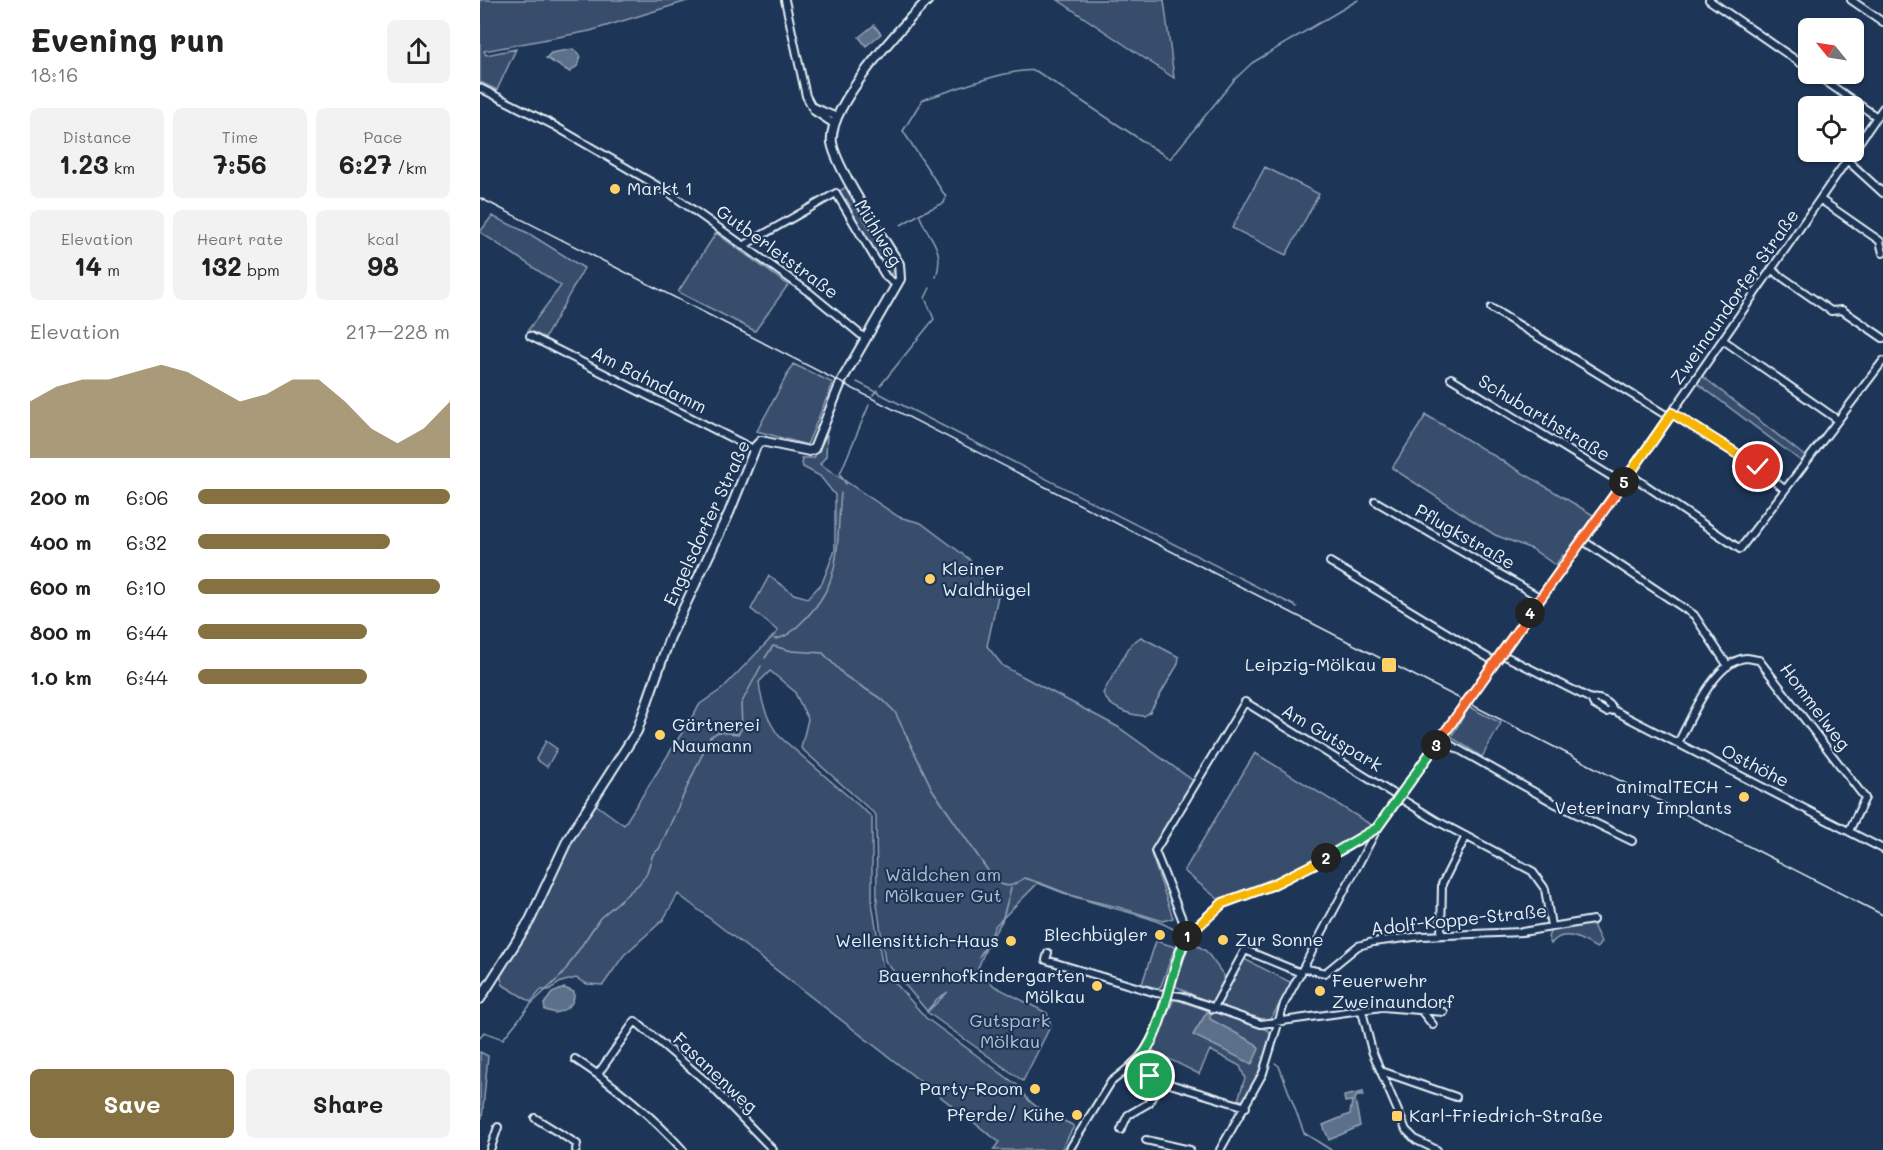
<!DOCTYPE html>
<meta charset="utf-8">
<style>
:root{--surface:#fff;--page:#f2f2f2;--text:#222;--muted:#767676;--accent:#857141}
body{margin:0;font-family:Mali,sans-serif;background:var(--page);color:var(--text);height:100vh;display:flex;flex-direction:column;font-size:22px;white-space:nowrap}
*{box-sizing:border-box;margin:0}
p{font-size:20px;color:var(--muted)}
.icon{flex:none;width:33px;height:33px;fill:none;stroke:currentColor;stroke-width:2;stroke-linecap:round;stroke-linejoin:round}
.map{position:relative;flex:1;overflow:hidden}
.panel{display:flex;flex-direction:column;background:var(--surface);width:480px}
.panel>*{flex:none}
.needle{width:39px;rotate:300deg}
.controls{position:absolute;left:1318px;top:18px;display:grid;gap:12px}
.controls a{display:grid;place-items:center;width:66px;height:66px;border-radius:9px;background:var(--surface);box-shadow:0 2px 4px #0004;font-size:30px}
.pin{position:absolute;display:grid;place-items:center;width:51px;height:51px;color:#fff;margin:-26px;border:3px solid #fff;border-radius:50%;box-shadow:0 2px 6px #0007}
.km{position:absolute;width:30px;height:30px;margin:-15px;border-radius:50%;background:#222;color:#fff;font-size:16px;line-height:30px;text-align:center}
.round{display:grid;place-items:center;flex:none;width:63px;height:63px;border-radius:9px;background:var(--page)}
.head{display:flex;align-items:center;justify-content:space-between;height:102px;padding:0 30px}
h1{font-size:33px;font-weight:700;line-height:45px}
.stats{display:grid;grid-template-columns:repeat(3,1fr);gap:9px;height:102px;padding:6px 30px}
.stats div{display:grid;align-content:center;border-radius:9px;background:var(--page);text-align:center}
.stats b{font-size:26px;font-weight:700}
.stats small{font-size:16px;font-weight:400}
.stats p{font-size:16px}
.chart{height:168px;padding:12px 30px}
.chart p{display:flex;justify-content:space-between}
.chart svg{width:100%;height:108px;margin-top:6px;fill:var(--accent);opacity:.7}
.cta{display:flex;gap:12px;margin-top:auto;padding:12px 30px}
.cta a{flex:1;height:69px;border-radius:9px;background:var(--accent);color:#fff;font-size:24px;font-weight:700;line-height:69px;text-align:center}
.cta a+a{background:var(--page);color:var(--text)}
ul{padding:0 30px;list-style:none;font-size:20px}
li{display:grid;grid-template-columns:96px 72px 1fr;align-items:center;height:45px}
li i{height:15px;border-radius:8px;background:var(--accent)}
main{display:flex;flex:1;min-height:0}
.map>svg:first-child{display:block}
.green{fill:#374d6c;stroke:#909fb2;stroke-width:1.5}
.water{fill:#5d7089;stroke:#95a4b5;stroke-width:1.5}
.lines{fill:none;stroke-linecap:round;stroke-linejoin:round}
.stream{stroke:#95a4b5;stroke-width:1.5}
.minor-casing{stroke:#e8f1f8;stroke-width:10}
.major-casing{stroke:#e8f1f8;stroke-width:12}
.minor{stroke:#1d3557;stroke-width:6}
.major{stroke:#1d3557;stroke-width:8}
.rail{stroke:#e8f1f8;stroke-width:1.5}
.split-1-casing{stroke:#fff;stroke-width:12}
.split-2-casing{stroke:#fff;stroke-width:12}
.split-3-casing{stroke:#fff;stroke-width:12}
.split-4-casing{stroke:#fff;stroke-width:12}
.split-5-casing{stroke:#fff;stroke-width:12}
.split-6-casing{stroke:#fff;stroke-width:12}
.split-1{stroke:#22a559;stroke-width:8}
.split-2{stroke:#f5b400;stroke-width:8}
.split-3{stroke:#22a559;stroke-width:8}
.split-4{stroke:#f0652b;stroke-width:8}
.split-5{stroke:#f0652b;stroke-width:8}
.split-6{stroke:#f5b400;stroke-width:8}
.poi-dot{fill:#ffd166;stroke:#1d3557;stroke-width:2}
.labels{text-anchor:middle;stroke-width:4.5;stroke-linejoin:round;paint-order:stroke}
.poi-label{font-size:18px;fill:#e8f1f8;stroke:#1d3557;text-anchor:end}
.street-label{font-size:18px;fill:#e8f1f8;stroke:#1d3557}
.park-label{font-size:18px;fill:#b3c0ce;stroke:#1d3557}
</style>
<main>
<section class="panel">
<div class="head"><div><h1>Evening run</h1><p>18:16</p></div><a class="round"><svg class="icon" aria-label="share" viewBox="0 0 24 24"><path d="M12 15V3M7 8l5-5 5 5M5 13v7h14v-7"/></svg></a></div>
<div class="stats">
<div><p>Distance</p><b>1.23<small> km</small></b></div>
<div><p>Time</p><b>7:56</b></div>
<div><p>Pace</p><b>6:27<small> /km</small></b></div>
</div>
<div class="stats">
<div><p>Elevation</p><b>14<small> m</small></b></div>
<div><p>Heart rate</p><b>132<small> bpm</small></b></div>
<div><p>kcal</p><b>98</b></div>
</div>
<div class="chart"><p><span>Elevation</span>217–228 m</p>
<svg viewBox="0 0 160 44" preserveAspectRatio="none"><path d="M0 44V21L10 15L20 12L30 12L40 9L50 6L60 9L70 15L80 21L90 18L100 12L110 12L120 21L130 32L140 38L150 32L160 21V44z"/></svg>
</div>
<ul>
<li><b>200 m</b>6:06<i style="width:100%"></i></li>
<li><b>400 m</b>6:32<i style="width:76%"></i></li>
<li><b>600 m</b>6:10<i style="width:96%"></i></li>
<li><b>800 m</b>6:44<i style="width:67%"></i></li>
<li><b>1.0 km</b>6:44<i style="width:67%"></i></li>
</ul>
<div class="cta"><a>Save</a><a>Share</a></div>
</section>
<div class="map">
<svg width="1403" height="1150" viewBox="0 0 1403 1150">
<rect width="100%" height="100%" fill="#1d3557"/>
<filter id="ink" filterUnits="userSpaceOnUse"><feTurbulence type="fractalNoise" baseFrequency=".0167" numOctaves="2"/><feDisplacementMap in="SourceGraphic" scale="12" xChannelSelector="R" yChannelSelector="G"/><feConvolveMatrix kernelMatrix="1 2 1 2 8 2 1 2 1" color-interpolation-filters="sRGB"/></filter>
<g filter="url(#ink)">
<path class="green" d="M0,0H205L207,1L110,31L4,51L6,55L36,49L17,90L0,82Z
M578,0H684L694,78Z
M785,167L839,194L806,255L752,228Z
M369,185L415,265L417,269L411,274H407L368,208L370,205L366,199L363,200L358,192Z
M12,216L48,233L104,268L65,338L48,330L81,286L0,232Z
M236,233L308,285L275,331L198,292Z
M313,364L353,383L327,445L277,431Z
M1222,376L1326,457L1322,462L1217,383Z
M946,415L1113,515L1086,557L1083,555L1077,563L1078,567L1052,549L1015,535L912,468Z
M347,434L346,456L340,464L419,517L441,523L489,559L503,581L518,596L507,646L523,666L638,727L715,782L671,853L693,918L683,921L638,907L591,896L558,883L515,926L498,968L514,986L567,1013L571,1025L543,1081L447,1012L468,992L457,999L447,1011L405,961L397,904L396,815L321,748L328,719L314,691L290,671L279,682C281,702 287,720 299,736L392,817V903L403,969L446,1018L541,1088C546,1107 578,1117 594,1126L581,1150H513L519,1142L198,894L183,920L144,955L123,985L107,984L96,978L81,982L69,990H61L51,1002L23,985L20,974L80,860L115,804L144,825L220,704L242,689L298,631L271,609L289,576L314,594L328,598L342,583L355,550V495L340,476L323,467L321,458H334Z
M661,637L699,657L698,664L670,712L664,716C650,715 628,708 623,693L651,644Z
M989,707L1021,723L1002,757L971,737Z
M66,741L77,749L67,767L56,759Z
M775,753L893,826L791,884L744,899H738L704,871Z
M1117,918L1114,927L1121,942L1117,948C1102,940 1083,927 1071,944L1068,937L1071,930L1111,922Z
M676,941L695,947L681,986L677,988L662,984Z
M710,941L726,951L745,977L732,1005L695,986Z
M762,958L812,983L792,1017L786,1020L736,1006Z
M694,999L788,1030L793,1038L780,1074L766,1100H758L765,1078L760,1066L730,1050L719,1074L671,1050Z
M0,1052L8,1056L2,1118H0Z"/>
<path class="water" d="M394,25L401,34L386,46L379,37Z
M93,49L100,55L98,65L90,72L66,58L71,53Z
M84,988L94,992C95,1005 86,1010 75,1013L65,1010L64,1004L72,993Z
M727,1012L730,1013V1019L776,1044L779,1049L772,1064L713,1035Z
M883,1092V1096H877L875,1099L880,1126L849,1140L843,1125L870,1114L872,1101L865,1102L864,1096Z"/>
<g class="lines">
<path class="stream" d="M421,225L438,215
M456,277C466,247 448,239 439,214L464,203L466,197L423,131L442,100C469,92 531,67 556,71L690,159L755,79L772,63L878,0
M377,382L817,607
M400,386L454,319L445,298L450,288
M393,395L397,390
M366,484L360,474L389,405
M294,639C306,638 313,631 321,623C365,581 355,547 361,493
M285,658L293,646L312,651L343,653L365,676L403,700L415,712L452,789L515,881C528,889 533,886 544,878C563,883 579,891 597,897C631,910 669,913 700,933
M499,957L522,921L531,888
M0,1038L4,1032L23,1039L51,1004L82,975L120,918L159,884L166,875L173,854L179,849L230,737L238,732L258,734L262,728L261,704L281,666
M795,1063L799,1066L824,1133L851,1150"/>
<g class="minor-casing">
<path id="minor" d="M305,0L326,96L334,111L354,124
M1229,0L1329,69
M1371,0L1403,22
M1335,74L1397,117
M0,88L73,125L188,192L330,293L386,339
M331,106L357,117
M1368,161L1403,193
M1341,200L1400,241L1403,253
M263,246L356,193L406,277L417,285
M1292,270L1351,311L1362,310L1403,338
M1011,308L1189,417
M50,336L275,450
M1243,340L1358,420
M971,378L1142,483
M1192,413L1278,467L1304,489
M1149,474L1260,549L1403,361
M895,501L1061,598
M1102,540L1214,615L1248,666
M850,562L1015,662
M1021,654L1111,699C1119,697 1130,702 1133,710L1403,849
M1111,699L1114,705L1126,712L1133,710
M960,739L1074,803L1152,841
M1198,743C1211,719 1234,661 1266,658C1270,658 1275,660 1279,660L1385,798L1369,831
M708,934L675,851L765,702L957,821L1052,871L1065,889L1071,926
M961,935L962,884L986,836
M568,953L566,960L676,993L701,996L781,1024L902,1007L964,1012
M823,968L845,973L878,946L893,942L942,936L1042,932L1113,920
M733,1009L765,950L821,973
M940,1009L953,1025
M882,1011L892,1051L926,1130L936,1140L957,1150
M95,1059C133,1084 172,1116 203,1150
M653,1065L680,1081L766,1107
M901,1071L976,1097
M118,1074L155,1021L229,1084L293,1150
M55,1118L97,1144L96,1150
M641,1130L648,1115L669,1103L680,1081
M666,1140L710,1150
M10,1150L18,1127
M589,1150L631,1082L662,1057L675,1032L703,943L713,929L743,903L792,885L862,850L897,828L1189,417L1403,108
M740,1150L783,1073L804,1004L896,831"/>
</g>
<g class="major-casing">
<path id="major" d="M0,999L50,920L88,839L157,731L190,637L249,513L276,446L281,441L329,451L334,449L362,380L420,279L419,264C403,238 357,170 352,143C347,106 422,26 448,0"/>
</g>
<use href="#minor" class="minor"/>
<use href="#major" class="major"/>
<path class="rail" d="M0,198L1403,915"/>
</g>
</g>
<g class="lines" filter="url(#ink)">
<g class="split-1-casing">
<path id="split-1" d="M670,1076L653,1065C686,1038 687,974 707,936"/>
</g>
<g class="split-2-casing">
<path id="split-2" d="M707,936L743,903L792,885L846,858"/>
</g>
<g class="split-3-casing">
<path id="split-3" d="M846,858L897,828L956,745"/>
</g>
<g class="split-4-casing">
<path id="split-4" d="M956,745L1050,613"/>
</g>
<g class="split-5-casing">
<path id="split-5" d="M1050,613L1144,482"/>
</g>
<g class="split-6-casing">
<path id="split-6" d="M1144,482L1192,413L1278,467"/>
</g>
<use href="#split-1" class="split-1"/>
<use href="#split-2" class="split-2"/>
<use href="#split-3" class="split-3"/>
<use href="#split-4" class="split-4"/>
<use href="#split-5" class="split-5"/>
<use href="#split-6" class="split-6"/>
</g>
<g class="poi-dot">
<circle cx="135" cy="189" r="6"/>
<circle cx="450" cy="579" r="6"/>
<rect x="901" y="657" width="16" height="16" rx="3"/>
<circle cx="180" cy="735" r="6"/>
<circle cx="1264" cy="797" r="6"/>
<circle cx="680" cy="935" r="6"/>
<circle cx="743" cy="940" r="6"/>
<circle cx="531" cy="941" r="6"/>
<circle cx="617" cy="986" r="6"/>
<circle cx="840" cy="991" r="6"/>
<circle cx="555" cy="1089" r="6"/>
<circle cx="597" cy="1115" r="6"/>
<rect x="911" y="1110" width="12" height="12" rx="3"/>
</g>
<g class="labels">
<g class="poi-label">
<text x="147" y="195" text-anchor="start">Markt 1</text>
<text x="462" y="575" text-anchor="start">Kleiner<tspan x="462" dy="21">Waldhügel</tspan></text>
<text x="896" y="671">Leipzig-Mölkau</text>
<text x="192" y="731" text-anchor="start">Gärtnerei<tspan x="192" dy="21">Naumann</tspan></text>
<text x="1252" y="793">animalTECH -<tspan x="1252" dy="21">Veterinary Implants</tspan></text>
<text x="668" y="941">Blechbügler</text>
<text x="755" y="946" text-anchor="start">Zur Sonne</text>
<text x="519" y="947">Wellensittich-Haus</text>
<text x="605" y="982">Bauernhofkindergarten<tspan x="605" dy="21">Mölkau</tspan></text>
<text x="852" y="987" text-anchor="start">Feuerwehr<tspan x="852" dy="21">Zweinaundorf</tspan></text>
<text x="543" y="1095">Party-Room</text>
<text x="585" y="1121">Pferde/ Kühe</text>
<text x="929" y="1122" text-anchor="start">Karl-Friedrich-Straße</text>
</g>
<g class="street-label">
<text transform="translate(398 233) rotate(59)" y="6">Mühlweg</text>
<text transform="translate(297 252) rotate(36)" y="6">Gutberletstraße</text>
<text transform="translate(1255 297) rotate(-55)" y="6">Zweinaundorfer Straße</text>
<text transform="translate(169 380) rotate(27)" y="6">Am Bahndamm</text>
<text transform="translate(1064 418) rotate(31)" y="6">Schubarthstraße</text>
<text transform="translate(227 523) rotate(-65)" y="6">Engelsdorfer Straße</text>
<text transform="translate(985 537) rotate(30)" y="6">Pflugkstraße</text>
<text transform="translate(1335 707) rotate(53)" y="6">Hommelweg</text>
<text transform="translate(852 738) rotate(31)" y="6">Am Gutspark</text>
<text transform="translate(1275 766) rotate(27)" y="6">Osthöhe</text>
<text transform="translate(979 920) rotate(-6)" y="6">Adolf-Koppe-Straße</text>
<text transform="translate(235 1073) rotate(43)" y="6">Fasanenweg</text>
</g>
<g class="park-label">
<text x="463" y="881">Wäldchen am<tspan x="463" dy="21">Mölkauer Gut</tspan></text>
<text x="530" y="1027">Gutspark<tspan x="530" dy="21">Mölkau</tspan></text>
</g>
</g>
</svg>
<div class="controls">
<a><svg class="needle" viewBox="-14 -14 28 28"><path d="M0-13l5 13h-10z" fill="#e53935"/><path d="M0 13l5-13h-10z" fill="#767676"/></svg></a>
<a><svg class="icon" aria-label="locate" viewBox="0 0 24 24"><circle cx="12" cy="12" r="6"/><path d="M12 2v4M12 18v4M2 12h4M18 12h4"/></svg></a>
</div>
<div class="pin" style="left:670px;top:1076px;background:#1e9e55"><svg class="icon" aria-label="arrive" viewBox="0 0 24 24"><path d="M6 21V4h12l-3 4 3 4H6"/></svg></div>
<div class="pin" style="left:1278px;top:467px;background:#d93025"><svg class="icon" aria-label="check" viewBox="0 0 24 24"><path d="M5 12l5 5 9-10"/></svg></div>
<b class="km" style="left:707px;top:936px">1</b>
<b class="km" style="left:846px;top:858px">2</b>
<b class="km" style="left:956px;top:745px">3</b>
<b class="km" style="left:1050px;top:613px">4</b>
<b class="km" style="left:1144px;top:482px">5</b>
</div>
</main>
